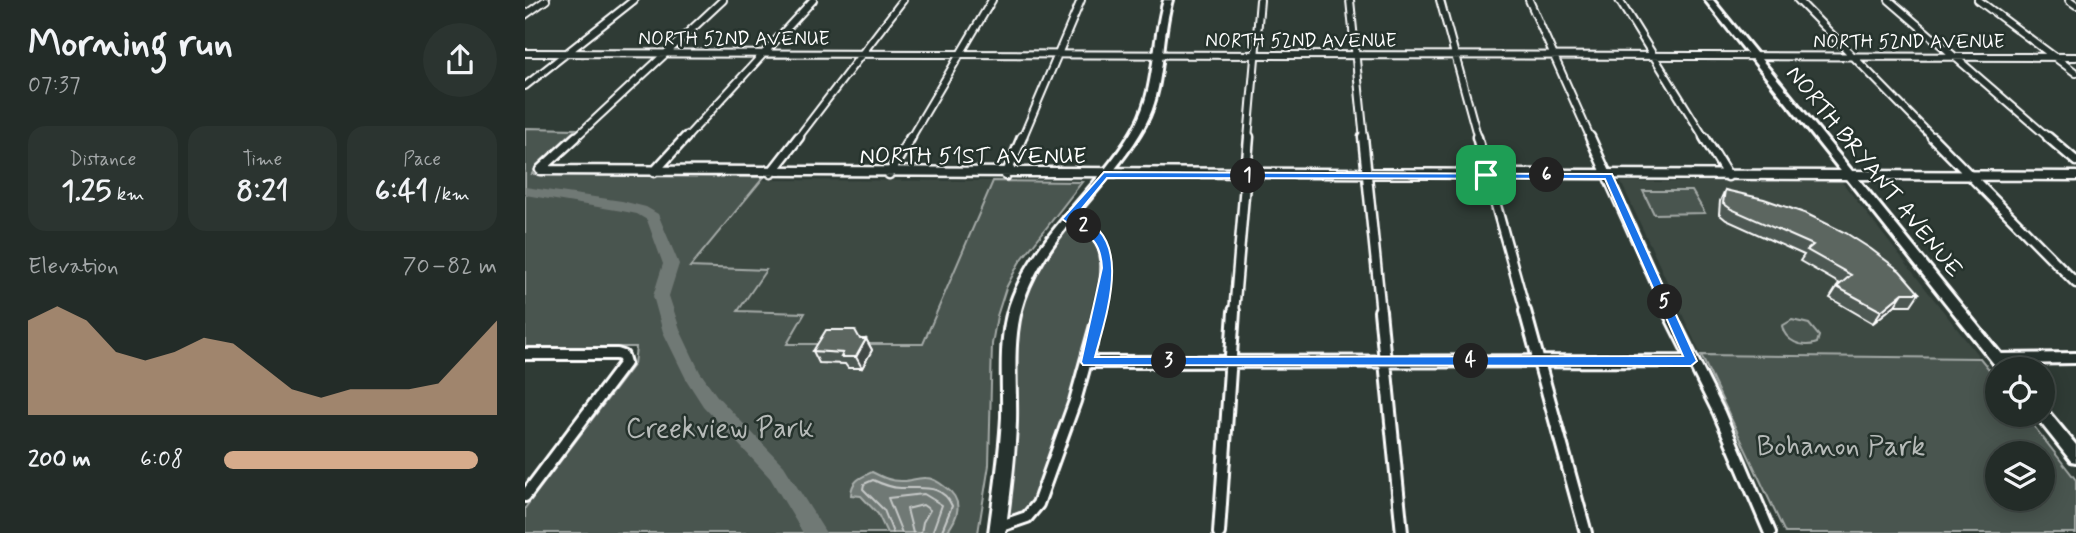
<!DOCTYPE html>
<meta charset="utf-8">
<style>
:root{--surface:#232c28;--page:#2b3430;--text:#f1f3f6;--muted:#a3a7a8;--line:#404845;--accent:#d6ab8b}
body{margin:0;font-family:Mynerve,sans-serif;background:var(--page);color:var(--text);height:100vh;display:flex;flex-direction:column;font-size:26px;white-space:nowrap}
*{box-sizing:border-box;margin:0}
p{font-size:23px;color:var(--muted)}
.icon{flex:none;width:38px;height:38px;fill:none;stroke:currentColor;stroke-width:2;stroke-linecap:round;stroke-linejoin:round}
.map{position:relative;flex:1;overflow:hidden}
.side{display:flex;flex-direction:column;background:var(--surface);width:525px}
.side>*{flex:none}
.buttons{position:absolute;left:1460px;top:357px;display:grid;gap:14px}
.buttons a{display:grid;place-items:center;width:70px;height:70px;border-radius:50%;background:var(--surface);box-shadow:0 4px 18px #0003,0 0 0 2px var(--line);font-size:35px}
.pin{position:absolute;display:grid;place-items:center;width:60px;height:60px;color:#fff;margin:-30px;border-radius:14px;box-shadow:0 4px 10px #0006}
.km{position:absolute;width:35px;height:35px;margin:-18px;border-radius:50%;background:#222;color:#fff;font-size:19px;line-height:35px;text-align:center}
.round{display:grid;place-items:center;flex:none;width:74px;height:74px;border-radius:37px;background:var(--page)}
.headline{display:flex;align-items:center;justify-content:space-between;height:119px;padding:0 28px}
h1{font-size:38px;font-weight:800;line-height:52px}
.metrics{display:grid;grid-template-columns:repeat(3,1fr);gap:10px;height:119px;padding:7px 28px}
.metrics div{display:grid;align-content:center;border-radius:18px;background:var(--page);text-align:center}
.metrics b{font-size:30px;font-weight:800}
.metrics small{font-size:19px;font-weight:400}
.metrics p{font-size:19px}
.chart{height:196px;padding:14px 28px}
.chart p{display:flex;justify-content:space-between}
.chart svg{width:100%;height:126px;margin-top:7px;fill:var(--accent);opacity:.7}
ul{padding:0 28px;list-style:none;font-size:23px}
li{display:grid;grid-template-columns:112px 84px 1fr;align-items:center;height:52px}
li i{height:18px;border-radius:9px;background:var(--accent)}
main{display:flex;flex:1;min-height:0}
.map>svg:first-child{display:block}
.built{fill:#3c4842}
.green{fill:#4a544f;stroke:#a4aaa7;stroke-width:2;fill-rule:evenodd}
.water{fill:#707975;stroke:#a9afac;stroke-width:2}
.lines{fill:none;stroke-linecap:round;stroke-linejoin:round}
.shore{stroke:#c6c9c8;stroke-width:2}
.river{fill:#707975;fill-rule:evenodd}
.street-far2-casing{stroke:#fff;stroke-width:10}
.street-far1-casing{stroke:#fff;stroke-width:13}
.street-casing{stroke:#fff;stroke-width:16}
.secondary-casing{stroke:#fff;stroke-width:6}
.street-far2{stroke:#26332d;stroke-width:6}
.street-far1{stroke:#26332d;stroke-width:8}
.street{stroke:#26332d;stroke-width:10}
.secondary{fill:#26332d;fill-rule:evenodd}
.wall{fill:#4e5853;stroke:#fff;stroke-width:2}
.shaded-wall{fill:#404744;stroke:#fff;stroke-width:2}
.building{fill:#5b6661;stroke:#fff;stroke-width:2}
.route{fill:#1a73e8;stroke:#fff;stroke-width:2;fill-rule:evenodd}
.labels{text-anchor:middle;stroke-width:5;stroke-linejoin:round;paint-order:stroke}
.far-street-label{font-size:19px;fill:#fff;stroke:#26332d}
.street-label{font-size:23px;fill:#fff;stroke:#26332d}
.near-park-label{font-size:28px;fill:#b7bbb9;stroke:#26332d}
</style>
<main>
<section class="side">
<div class="headline"><div><h1>Morning run</h1><p>07:37</p></div><a class="round"><svg class="icon" aria-label="share" viewBox="0 0 24 24"><path d="M12 15V3M7 8l5-5 5 5M5 13v7h14v-7"/></svg></a></div>
<div class="metrics">
<div><p>Distance</p><b>1.25<small> km</small></b></div>
<div><p>Time</p><b>8:21</b></div>
<div><p>Pace</p><b>6:41<small> /km</small></b></div>
</div>
<div class="chart"><p><span>Elevation</span>70–82 m</p>
<svg viewBox="0 0 160 44" preserveAspectRatio="none"><path d="M0 44V11L10 6L20 11L30 22L40 25L50 22L60 17L70 19L80 27L90 35L100 38L110 35L120 35L130 35L140 33L150 22L160 11V44z"/></svg>
</div>
<ul>
<li><b>200 m</b>6:08<i style="width:93%"></i></li>
</ul>
</section>
<div class="map">
<svg width="1551" height="533" viewBox="0 0 1551 533">
<rect width="100%" height="100%" fill="#2f3b35"/>
<filter id="ink" filterUnits="userSpaceOnUse"><feTurbulence type="fractalNoise" baseFrequency=".0143" numOctaves="2"/><feDisplacementMap in="SourceGraphic" scale="14" xChannelSelector="R" yChannelSelector="G"/><feConvolveMatrix kernelMatrix="1 2 1 2 8 2 1 2 1" color-interpolation-filters="sRGB"/></filter>
<g filter="url(#ink)">
<path class="built" d="M237,180L468,181L397,344H261L279,313L213,312L241,270L165,268Z
M1096,182H1317L1455,358L1176,355Z"/>
<path class="green" d="M0,128L51,129L12,165L7,174L239,177L165,267L241,270L213,311L280,313L262,344H398L468,181L557,182L494,263L481,288L472,316L467,344L464,465L453,533H0V508L109,364L111,347H0Z
M1118,191H1167L1180,213L1129,214Z
M542,225C562,226 578,245 578,265C577,279 573,294 571,308C558,373 532,436 510,499L502,509L483,517L491,425L489,336L497,301L521,251Z
M1267,320L1284,324L1294,336L1292,343C1277,349 1260,341 1257,326Z
M1176,355L1455,358L1472,379V415H1500L1551,480V533H1260ZM1472,453H1517V499H1472Z"/>
<path class="water" d="M347,472C357,477 367,482 379,481C386,481 393,477 401,478C407,478 415,483 420,487C439,500 434,517 421,533H362L353,514L336,496L326,495C326,481 336,477 347,472Z"/>
<g class="lines">
<path class="shore" d="M368,533L359,510L338,489L339,484L348,480C357,484 366,488 376,488C397,489 417,483 427,506L416,533
M377,533L363,498L399,494L417,505L407,533
M388,533L382,509L398,505L405,510L398,522L396,533"/>
<path class="river" d="M0,187L97,201L121,207L133,214L154,264L144,296L156,332L175,372L192,396L259,466L301,533H278L245,478L178,406L162,381L138,332L128,296L138,264L122,220L112,214L97,211L0,195Z"/>
<g class="street-far2-casing">
<path id="street-far2" d="M825,0L839,139
M915,0L953,139
M1004,0L1066,139
M1094,0L1180,139
M1273,0L1409,139
M1364,0L1525,139
M1453,0L1551,73
M1544,0L1551,5
M0,15L21,0
M0,53L1551,57
M0,86L109,0
M49,139L198,0
M160,139L288,0
M272,139L378,0
M385,139L467,0
M497,139L556,0
M723,139L735,0"/>
</g>
<g class="street-far1-casing">
<path id="street-far1" d="M51,137L15,170L1551,176
M838,137L856,313
M952,137L1001,313
M1065,137L1144,313
M1179,137L1203,176
M1407,137L1551,283
M1523,137L1551,161
M129,172L161,137
M246,173L274,137
M364,174L386,137
M481,175L497,137
M542,219C593,234 582,272 574,313
M709,313L724,137"/>
</g>
<g class="street-casing">
<path id="street" d="M855,311L877,533
M1000,311L1061,533
M1143,311L1194,413L1245,533
M0,354H92L98,356L100,363L0,496
M1473,359L1551,358
M563,362L1166,361
M473,527L502,517L513,504L550,401L575,311
M694,533L709,311"/>
</g>
<g class="secondary-casing">
<path id="secondary" d="M639,0H647C635,41 641,87 620,125C586,187 522,232 499,300C486,339 492,381 491,421C490,459 485,496 480,533H464C469,494 475,456 477,417C478,377 472,334 488,296C515,229 577,186 611,124C631,86 627,40 639,0Z
M1180,0H1188L1488,369H1473Z
M1517,408L1522,410L1551,445V462L1546,461L1512,418L1510,415H1517Z"/>
</g>
<use href="#street-far2" class="street-far2"/>
<use href="#street-far1" class="street-far1"/>
<use href="#street" class="street"/>
<use href="#secondary" class="secondary"/>
</g>
<path class="wall" d="M1200,190L1394,293L1386,305H1370L1348,323L1305,298L1312,287L1315,284L1275,261L1279,255L1201,220L1194,214L1195,201Z
M335,339H341L347,350L337,368H323L320,364L294,363L288,351Z"/>
<path class="shaded-wall" d="M1378,293L1370,305L1348,323L1356,311Z
M341,339L347,350L337,368L331,357Z"/>
<path class="building" d="M1200,190L1239,199L1282,214L1321,233L1346,249L1375,271L1394,293H1378L1356,311L1312,287L1326,275L1282,250L1288,245L1206,209L1198,203Z
M301,330H330L335,339H341L331,357H316L318,353L288,351Z"/>
</g>
<path class="route" d="M579,172L1087,174L1172,361L1166,366L558,365L556,362L577,268C575,234 559,235 537,219ZM582,178L1080,179L1158,356L570,357C581,316 611,232 550,217Z"/>
<g class="labels">
<g class="far-street-label">
<text x="209" y="45">NORTH 52ND AVENUE</text>
<text x="776" y="47">NORTH 52ND AVENUE</text>
<text x="1384" y="48">NORTH 52ND AVENUE</text>
</g>
<g class="street-label">
<text x="448" y="163">NORTH 51ST AVENUE</text>
<text transform="translate(1350 171) rotate(51)" y="8">NORTH BRYANT AVENUE</text>
</g>
<g class="near-park-label">
<text x="195" y="437">Creekview Park</text>
<text x="1316" y="455">Bohanon Park</text>
</g>
</g>
</svg>
<div class="buttons">
<a><svg class="icon" aria-label="locate" viewBox="0 0 24 24"><circle cx="12" cy="12" r="6"/><path d="M12 2v4M12 18v4M2 12h4M18 12h4"/></svg></a>
<a><svg class="icon" aria-label="layers" viewBox="0 0 24 24"><path d="M12 4l9 5-9 5-9-5zM3 14l9 5 9-5"/></svg></a>
</div>
<div class="pin" style="left:961px;top:175px;background:#1e9e55"><svg class="icon" aria-label="arrive" viewBox="0 0 24 24"><path d="M6 21V4h12l-3 4 3 4H6"/></svg></div>
<b class="km" style="left:723px;top:176px">1</b>
<b class="km" style="left:559px;top:226px">2</b>
<b class="km" style="left:644px;top:361px">3</b>
<b class="km" style="left:946px;top:361px">4</b>
<b class="km" style="left:1140px;top:302px">5</b>
<b class="km" style="left:1022px;top:175px">6</b>
</div>
</main>
